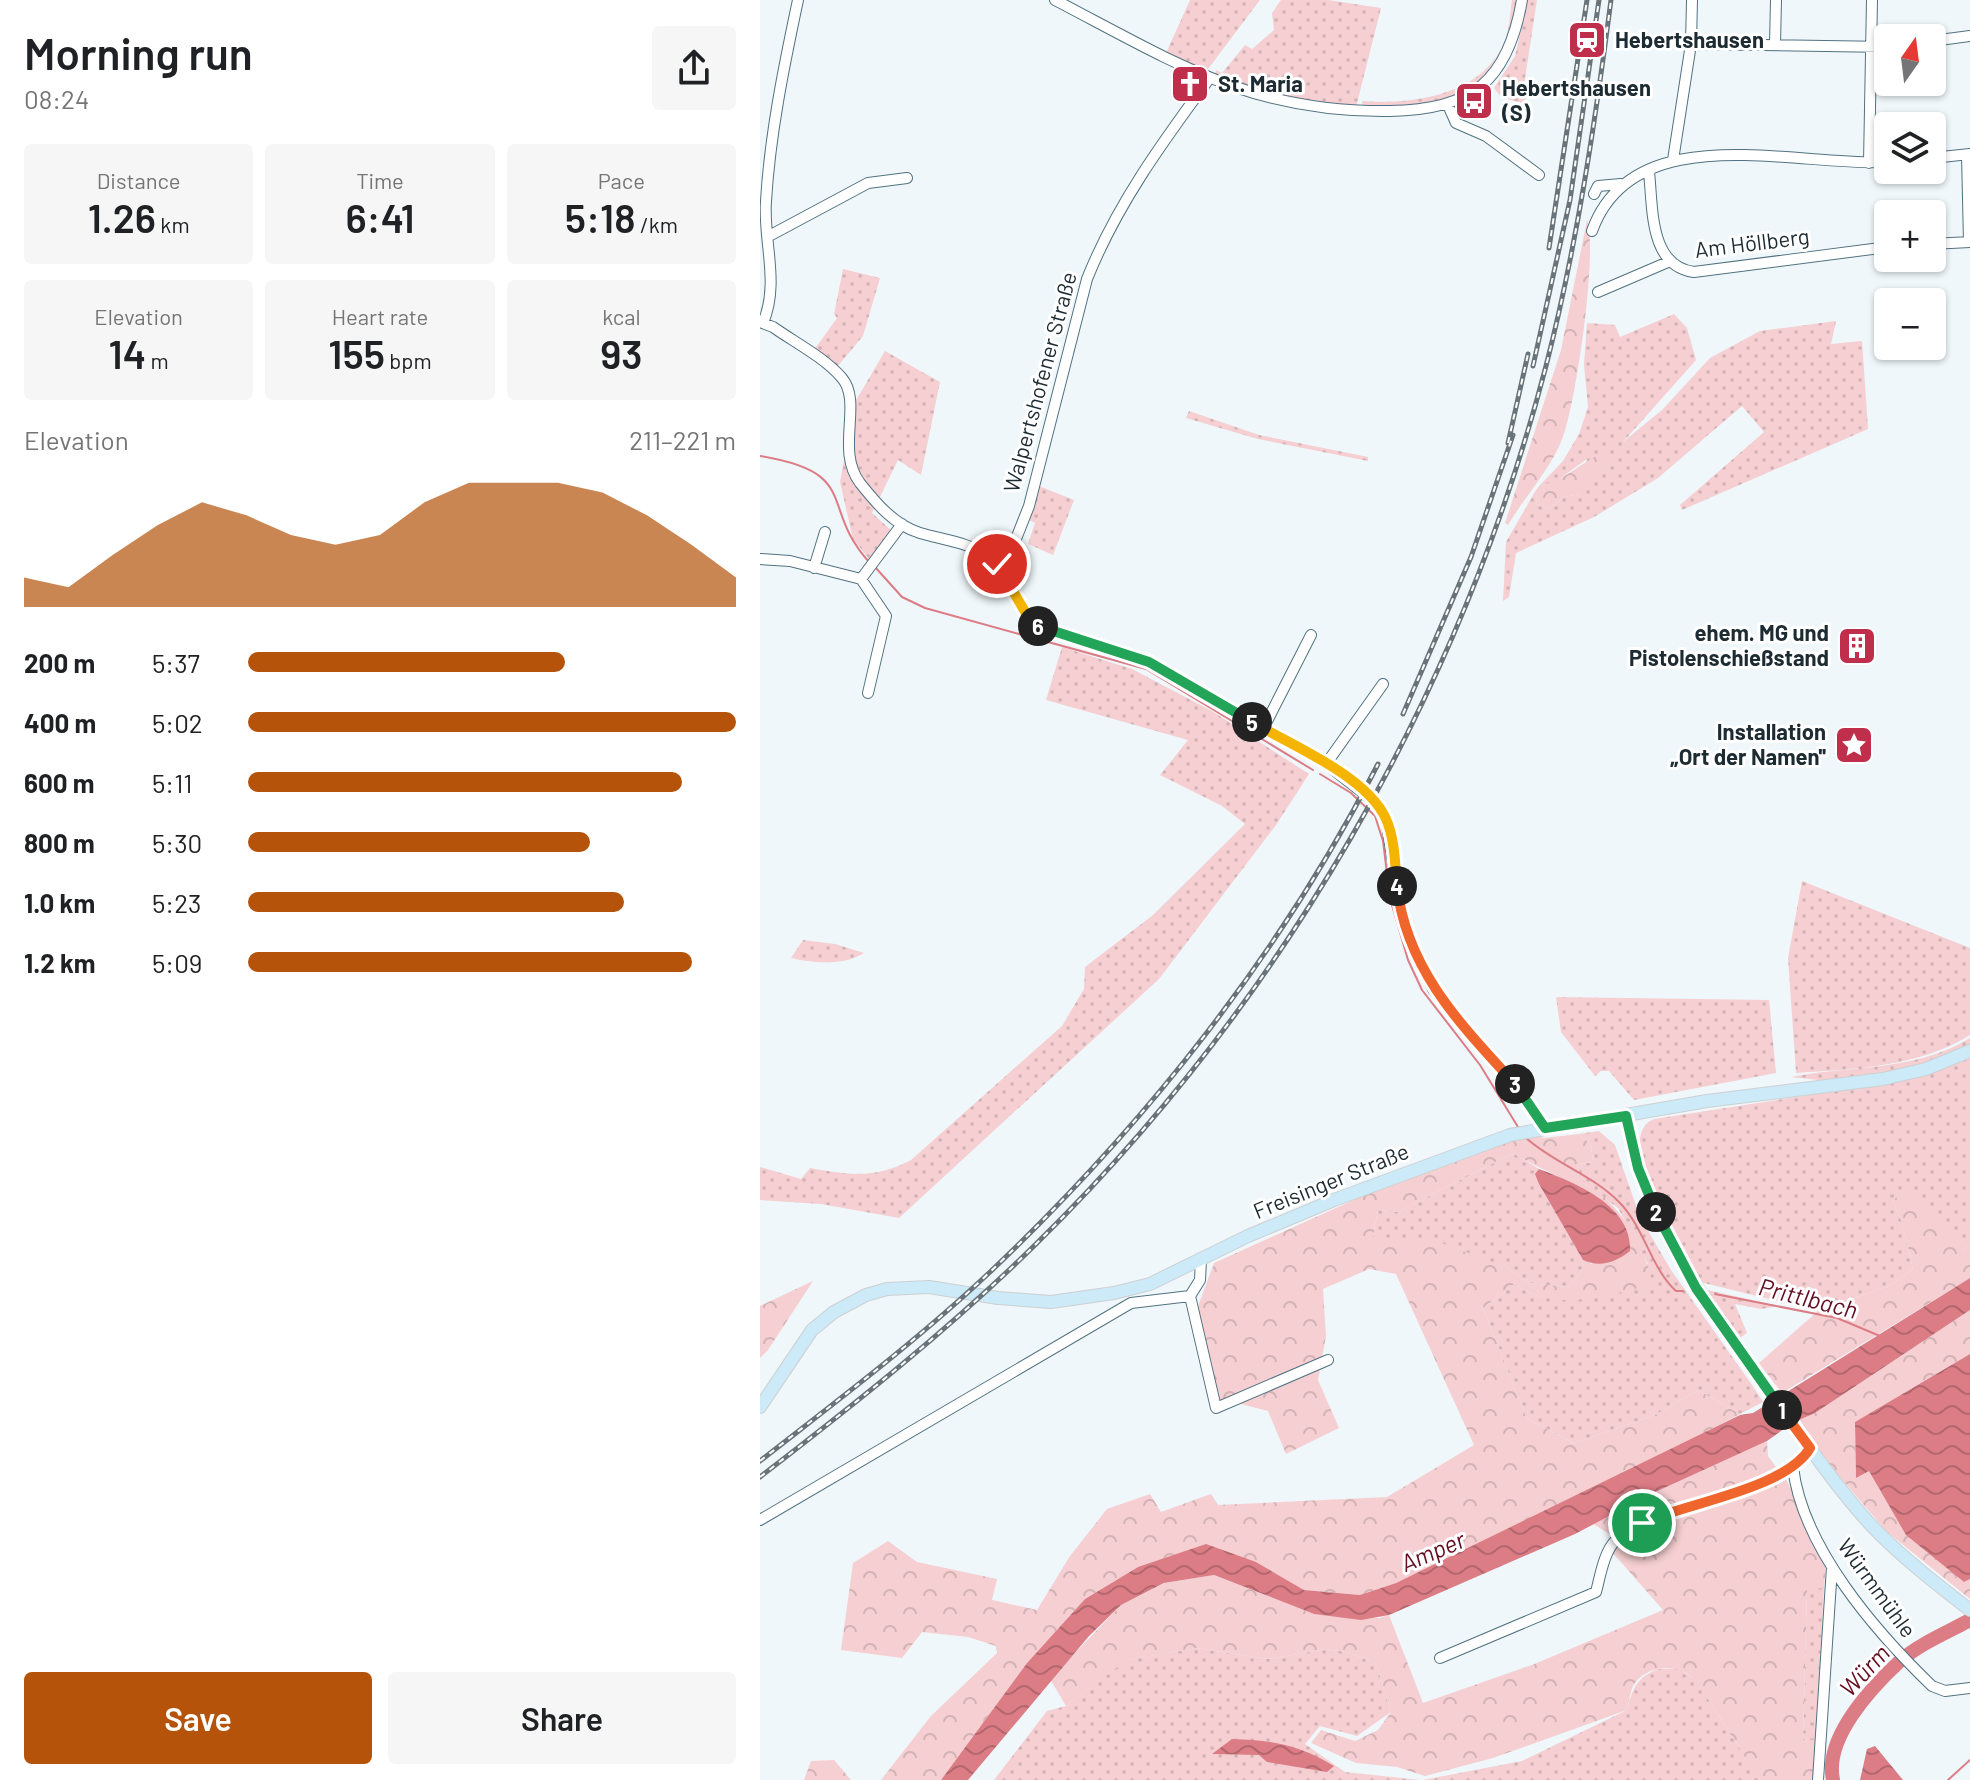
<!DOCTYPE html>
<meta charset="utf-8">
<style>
:root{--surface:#fff;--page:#f6f6f6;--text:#202124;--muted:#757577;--accent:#b45309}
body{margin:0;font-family:Barlow,sans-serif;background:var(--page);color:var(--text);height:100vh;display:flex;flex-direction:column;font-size:30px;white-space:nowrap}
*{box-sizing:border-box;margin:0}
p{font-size:26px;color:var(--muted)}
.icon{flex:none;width:44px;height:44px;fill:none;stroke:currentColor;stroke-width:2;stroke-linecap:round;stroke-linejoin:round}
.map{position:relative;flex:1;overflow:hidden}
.panel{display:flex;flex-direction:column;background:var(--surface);width:760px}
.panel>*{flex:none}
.needle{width:52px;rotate:14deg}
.tools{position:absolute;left:1114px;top:24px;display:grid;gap:16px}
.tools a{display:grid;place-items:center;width:72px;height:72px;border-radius:8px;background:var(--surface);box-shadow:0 2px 6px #0004;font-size:40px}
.pin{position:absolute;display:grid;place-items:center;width:68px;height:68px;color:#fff;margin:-34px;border:4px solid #fff;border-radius:50%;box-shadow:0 2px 8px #0007}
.km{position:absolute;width:40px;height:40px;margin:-20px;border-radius:50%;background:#222;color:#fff;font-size:22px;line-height:40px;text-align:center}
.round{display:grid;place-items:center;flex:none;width:84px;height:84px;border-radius:8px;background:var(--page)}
.head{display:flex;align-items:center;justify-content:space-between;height:136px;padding:0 24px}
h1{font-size:44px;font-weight:600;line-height:60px}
.metrics{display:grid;grid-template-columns:repeat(3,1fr);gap:12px;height:136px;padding:8px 24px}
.metrics div{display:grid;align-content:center;border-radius:8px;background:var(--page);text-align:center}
.metrics b{font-size:40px;font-weight:600}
.metrics small{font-size:22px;font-weight:400}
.metrics p{font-size:22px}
.chart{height:224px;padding:16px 24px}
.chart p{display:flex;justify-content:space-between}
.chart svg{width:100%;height:144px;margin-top:8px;fill:var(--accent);opacity:.7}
.primary-button{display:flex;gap:16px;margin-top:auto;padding:16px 24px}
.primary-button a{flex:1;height:92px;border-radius:8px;background:var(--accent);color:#fff;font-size:32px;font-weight:600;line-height:92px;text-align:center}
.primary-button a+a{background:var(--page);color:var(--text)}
ul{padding:0 24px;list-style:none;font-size:26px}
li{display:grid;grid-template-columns:128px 96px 1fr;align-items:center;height:60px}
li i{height:20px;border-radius:10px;background:var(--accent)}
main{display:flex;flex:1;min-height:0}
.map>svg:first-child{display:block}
.grass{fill:url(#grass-dots)}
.forest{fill:url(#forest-crowns);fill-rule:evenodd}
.water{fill:url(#water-waves)}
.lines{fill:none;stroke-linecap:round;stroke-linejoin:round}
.stream{stroke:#dc7c85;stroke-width:2}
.river{stroke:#dc7c85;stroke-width:14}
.minor-casing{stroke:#517282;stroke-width:12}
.major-casing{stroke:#cdd0d2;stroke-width:14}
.minor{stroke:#fff;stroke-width:10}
.major{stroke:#cceaf8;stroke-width:12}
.rail-casing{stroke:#687479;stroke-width:5}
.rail{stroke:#fff;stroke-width:2;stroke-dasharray:6;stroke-linecap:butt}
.split-1-casing{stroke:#fff;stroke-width:16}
.split-2-casing{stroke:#fff;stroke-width:16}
.split-3-casing{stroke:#fff;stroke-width:16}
.split-4-casing{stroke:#fff;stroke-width:16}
.split-5-casing{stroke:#fff;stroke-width:16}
.split-6-casing{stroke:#fff;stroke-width:16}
.split-7-casing{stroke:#fff;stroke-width:16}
.split-1{stroke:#f0652b;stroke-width:10}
.split-2{stroke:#22a559;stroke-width:10}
.split-3{stroke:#22a559;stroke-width:10}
.split-4{stroke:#f0652b;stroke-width:10}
.split-5{stroke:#f5b400;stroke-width:10}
.split-6{stroke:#22a559;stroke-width:10}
.split-7{stroke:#f5b400;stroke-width:10}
.labels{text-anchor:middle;stroke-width:6;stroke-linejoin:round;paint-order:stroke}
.poi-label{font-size:22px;font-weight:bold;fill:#1d2b32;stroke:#fff;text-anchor:start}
.street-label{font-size:22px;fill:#1d2b32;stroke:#fff}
.water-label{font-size:24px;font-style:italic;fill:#650e22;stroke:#fff}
</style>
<main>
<section class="panel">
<div class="head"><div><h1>Morning run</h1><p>08:24</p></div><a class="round"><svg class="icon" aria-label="share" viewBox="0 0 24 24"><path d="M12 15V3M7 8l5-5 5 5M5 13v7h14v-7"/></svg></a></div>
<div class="metrics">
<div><p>Distance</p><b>1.26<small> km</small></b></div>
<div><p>Time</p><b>6:41</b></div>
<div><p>Pace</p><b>5:18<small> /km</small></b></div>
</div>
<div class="metrics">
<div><p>Elevation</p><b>14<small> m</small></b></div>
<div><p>Heart rate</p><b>155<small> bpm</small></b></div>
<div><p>kcal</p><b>93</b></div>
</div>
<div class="chart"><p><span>Elevation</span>211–221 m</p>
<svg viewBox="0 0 160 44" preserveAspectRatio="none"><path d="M0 44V35L10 38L20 28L30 19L40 12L50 16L60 22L70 25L80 22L90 12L100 6L110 6L120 6L130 9L140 16L150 25L160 35V44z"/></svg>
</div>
<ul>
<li><b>200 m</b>5:37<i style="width:65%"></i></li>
<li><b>400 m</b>5:02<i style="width:100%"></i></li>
<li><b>600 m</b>5:11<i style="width:89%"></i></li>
<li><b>800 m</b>5:30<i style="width:70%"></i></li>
<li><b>1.0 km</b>5:23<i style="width:77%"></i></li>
<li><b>1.2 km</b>5:09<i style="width:91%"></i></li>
</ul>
<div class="primary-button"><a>Save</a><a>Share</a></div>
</section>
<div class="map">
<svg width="1210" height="1780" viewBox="0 0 1210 1780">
<defs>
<pattern id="grass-dots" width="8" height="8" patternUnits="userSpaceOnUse" patternTransform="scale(2)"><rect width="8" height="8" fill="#f5cfd1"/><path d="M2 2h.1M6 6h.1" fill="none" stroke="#d2b2b4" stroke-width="1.8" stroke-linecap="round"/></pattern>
<pattern id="forest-crowns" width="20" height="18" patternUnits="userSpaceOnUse" patternTransform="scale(2)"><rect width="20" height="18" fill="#f5cfd1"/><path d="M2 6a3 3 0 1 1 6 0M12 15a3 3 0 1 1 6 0" fill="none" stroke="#d2b2b4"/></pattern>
<pattern id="water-waves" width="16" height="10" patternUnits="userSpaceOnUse" patternTransform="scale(2)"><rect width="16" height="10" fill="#dc7c85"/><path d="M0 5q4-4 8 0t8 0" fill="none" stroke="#b2666d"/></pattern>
</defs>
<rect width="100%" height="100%" fill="#f0f7fa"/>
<path class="grass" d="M430,0H500L445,73L406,53Z
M521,0H568L621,8L596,107L516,97L455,75L456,70L462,73L485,45L492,49L514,30L512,13Z
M752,0H758C734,94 697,109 603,107L602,101C653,105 727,95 746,37C750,26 750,12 752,0Z
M768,0H777L762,98L768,97L762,103L741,97L734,88L755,56Z
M83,269L120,278L103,336L77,367L54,350L77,318L74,314Z
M914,314L927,328L936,360L863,442L902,410L950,358L1000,331L1076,321L1071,344L1102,341L1108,429L922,510L920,505L1004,432L982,406L898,478L834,517L756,553L749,597L743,601L746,542L776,490L777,504L787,509L805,497L820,494L827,459L792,484L780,485L803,461L819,434L828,407L824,365L827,323L855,325L860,337Z
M125,351L180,382L161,475L138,460L112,513L132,531L110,560L93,539L80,482L95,402Z
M429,411L499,435L608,457V461L498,439L426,418Z
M279,486L314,500L293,555L268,544L275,523L269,520Z
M302,647L372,669L452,711L549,774L516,825L399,979L139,1218L61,1204L0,1200V1167L41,1179L50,1168C88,1175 116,1179 151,1160L302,1026L324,989L325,967L393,915L485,824L462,806L400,775L428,740L286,700Z
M1042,881L1210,948V1035C1159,1067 1094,1069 1036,1073L1028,958Z
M43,940L75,944L104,953C85,966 52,963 31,958Z
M796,997L1009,1000L1016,1073L874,1100L849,1071H841L835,1076L801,1032Z
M1210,1038V1046L1167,1064L1110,1076L1068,1081L1031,1077C1092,1065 1154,1072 1210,1038Z
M1210,1056V1246L1204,1249L1156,1205L1145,1184L1133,1202L1142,1222L1153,1269L1131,1285L1058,1311L940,1282C924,1256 849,1136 894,1119L1138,1081Z
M839,1131L855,1145L880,1217L911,1270L992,1385L1003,1402L980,1414L938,1390L895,1415L814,1443L767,1419L723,1308L754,1284C802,1317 841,1284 888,1264L858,1208L818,1179L819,1164L833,1162L831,1145L819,1134Z
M753,1153L779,1169V1184L823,1260L821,1273L808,1287L769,1283L748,1268L613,1237L618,1210L638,1212Z
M943,1289L1019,1306L1001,1309L975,1304L987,1333L980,1338Z
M1047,1588H1064L1056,1741L1043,1739Z
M436,1648L508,1659L566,1649L586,1652L616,1663L631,1712L597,1736L560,1726L545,1744L585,1772L660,1780H234L287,1711L306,1706L366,1660Z
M898,1669H919L936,1680L1000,1780H663L762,1761L867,1710C873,1688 876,1678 898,1669Z"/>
<path class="forest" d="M827,220C838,252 816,402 803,437C791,469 765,496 748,525L745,523L801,350Z
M845,452L853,457V465L820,494L805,497L787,509L777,504L776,490L780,485C804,482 822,461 845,452Z
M819,1134L831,1145L833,1162L819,1164L818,1178C858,1201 882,1239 893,1284C847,1296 796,1313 754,1284L723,1308L767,1419L814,1443L895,1415L938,1390L980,1414L874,1470L636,1583L600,1595L544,1590L496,1562L378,1567L325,1599L267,1663L181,1780H121L171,1716L237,1653L236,1646L208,1637L162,1632L142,1658L81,1650L93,1563L128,1541L157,1562L237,1579L232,1600L277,1610L310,1556L347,1509L390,1494L401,1512L451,1494L458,1505L627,1497L714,1445L636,1274L609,1269L563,1289L566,1336L558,1380L579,1428L526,1454L508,1411L473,1402L462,1411L447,1391L431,1325L454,1263L640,1179L752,1141L775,1135L784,1138ZM753,1153C786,1174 823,1183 853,1210L832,1264L823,1260L821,1273L808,1287L769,1283L748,1268L677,1241L613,1237L618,1210L638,1212Z
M1145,1183C1162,1216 1187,1218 1204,1249L1210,1246V1278L1022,1393L999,1363L1058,1311L1131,1285L1153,1269L1142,1222L1133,1202Z
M53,1281L8,1350L0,1358V1306Z
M1210,1310V1354L1095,1422L1096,1477L1109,1470L1126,1496L1204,1582L1210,1579V1599L1126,1531L1067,1462L1039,1419L1055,1413Z
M1007,1441L1008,1456L1016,1467L1015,1472C960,1492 902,1502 853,1536L833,1524L891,1494Z
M1026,1479L1066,1560L1064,1588L1047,1589L1043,1739L1056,1741L1064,1780H1000C978,1748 959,1713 936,1682C922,1662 885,1664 873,1686C870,1693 869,1703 867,1710L733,1758L665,1776L637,1767L596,1763L551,1743L561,1730L595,1741L618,1730L631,1712L616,1663L586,1652L566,1649L508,1659L436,1648L367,1660L306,1706L290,1679L361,1605L405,1583L454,1575L554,1614L619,1618L629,1615L663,1703L772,1665L903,1610L852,1552L884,1526Z
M74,1760L91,1780H44L51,1761Z"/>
<path class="water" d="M779,1169C813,1182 873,1205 870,1251C856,1262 840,1268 823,1260L779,1184L775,1174Z
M1210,1278V1310L1055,1413L1032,1423L1007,1441L891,1494L815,1534L629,1615L601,1620L554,1614L454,1575L404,1583L361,1605L329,1636L208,1780H181L267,1663L325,1599L378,1567L446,1544L496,1562L544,1590L600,1595L636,1583L980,1415L993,1413Z
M1210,1354V1579L1204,1582L1146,1535L1109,1471L1096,1478L1095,1422Z
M472,1739C511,1740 540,1745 574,1766L567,1772L507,1762L499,1755L452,1754Z
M1115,1746L1143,1780H1100L1107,1749Z"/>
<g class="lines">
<path class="stream" d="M0,456C103,473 58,507 110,563
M115,567L142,597L165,608L386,669L553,770
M560,774L591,793L615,816L623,841L630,898L648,960L662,990L720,1065L758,1127
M766,1138C794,1163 834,1176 859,1202C884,1227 892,1270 916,1291H923
M955,1294L1077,1318L1120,1336
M1188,1780L1210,1760"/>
<path class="river" d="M1073,1780C1064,1738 1111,1688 1140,1661C1159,1644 1188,1632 1210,1620"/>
<g class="minor-casing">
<path id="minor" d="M295,0C414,62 491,113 630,111C712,110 748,81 762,0
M1172,41L1210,36
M931,44L1128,47
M1015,44L1016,0
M688,105L696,123L726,136L779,175
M1207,155L1209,242
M1172,158L1210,154
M913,160L931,44L932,0
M1109,163L1112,0
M889,172C893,208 889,266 934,272L1128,247
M834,194L838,186L861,184
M832,231C873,116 1036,167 1128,162
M9,236L108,183L147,178
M1172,244L1210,242
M838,292L908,262
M0,322L13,327C34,342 64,357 82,378C103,403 75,450 100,483C116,503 134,525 160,533C183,540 209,542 229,557C251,575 256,607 278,626L389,662L566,764L611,799L626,819L640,906L655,952L673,989L767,1098L785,1128
M3,323C20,282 3,242 6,201C10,134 24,66 38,0
M0,559L30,561L101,579L142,524
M54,568L65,532
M240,569L248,559L269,506L327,279C357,204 402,143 449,79
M101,579L126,616L108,693
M503,729L551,635
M566,764L623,684
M441,1260L440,1280L430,1296L456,1408L568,1360
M1033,1467C1042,1547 1116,1632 1172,1686L1185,1691L1210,1688
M0,1520L371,1303L430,1296
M680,1658L836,1592C840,1577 844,1551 856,1540C904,1495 1019,1500 1050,1448
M1058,1780L1072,1567"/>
</g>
<g class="major-casing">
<path id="major" d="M866,1116C883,1223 950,1307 1011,1393C1042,1437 1073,1483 1109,1523C1139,1555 1175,1583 1210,1610
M0,1407L52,1330L74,1312L106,1295L127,1289L169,1287L238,1298L291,1302L354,1293L390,1284L488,1236L574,1200L750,1135L947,1101L1123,1079L1166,1069L1210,1051"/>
</g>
<use href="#minor" class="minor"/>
<use href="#major" class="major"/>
<g class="rail-casing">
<path id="rail" d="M789,248L827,0
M773,366L810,200L839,0
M748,443L768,354
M643,714L711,557L753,435
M0,1461C78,1400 158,1340 230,1272C384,1126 521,954 618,764
M0,1477C96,1403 191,1328 277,1243C520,1004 700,696 786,366C817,245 835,123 851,0"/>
</g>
<use href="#rail" class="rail"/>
</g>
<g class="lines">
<g class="split-1-casing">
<path id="split-1" d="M882,1523C926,1503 1026,1489 1050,1448L1022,1410"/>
</g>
<g class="split-2-casing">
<path id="split-2" d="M896,1212L936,1288L1022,1410"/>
</g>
<g class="split-3-casing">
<path id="split-3" d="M755,1084L785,1128L866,1116L878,1168L896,1212"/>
</g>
<g class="split-4-casing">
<path id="split-4" d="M637,886C646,969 701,1025 755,1084"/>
</g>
<g class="split-5-casing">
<path id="split-5" d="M492,722C531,745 607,776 626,819C635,839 635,864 637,886"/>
</g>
<g class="split-6-casing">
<path id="split-6" d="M278,626L389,662L492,722"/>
</g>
<g class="split-7-casing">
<path id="split-7" d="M237,564L267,615L278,626"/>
</g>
<use href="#split-1" class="split-1"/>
<use href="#split-2" class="split-2"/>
<use href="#split-3" class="split-3"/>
<use href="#split-4" class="split-4"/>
<use href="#split-5" class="split-5"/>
<use href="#split-6" class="split-6"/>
<use href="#split-7" class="split-7"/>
</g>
<defs>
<g id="station-square" transform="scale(2)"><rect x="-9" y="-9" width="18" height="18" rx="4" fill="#bf2f4c" stroke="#fff"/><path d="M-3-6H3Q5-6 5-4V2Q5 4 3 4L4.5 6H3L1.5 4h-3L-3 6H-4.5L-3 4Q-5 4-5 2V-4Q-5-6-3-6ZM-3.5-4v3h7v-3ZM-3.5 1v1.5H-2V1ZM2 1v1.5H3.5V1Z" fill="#fff"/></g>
<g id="church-square" transform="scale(2)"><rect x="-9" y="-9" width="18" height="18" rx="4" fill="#bf2f4c" stroke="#fff"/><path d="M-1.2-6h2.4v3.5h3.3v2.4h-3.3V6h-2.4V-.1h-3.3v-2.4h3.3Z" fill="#fff"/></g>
<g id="bus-square" transform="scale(2)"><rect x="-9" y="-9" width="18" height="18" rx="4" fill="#bf2f4c" stroke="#fff"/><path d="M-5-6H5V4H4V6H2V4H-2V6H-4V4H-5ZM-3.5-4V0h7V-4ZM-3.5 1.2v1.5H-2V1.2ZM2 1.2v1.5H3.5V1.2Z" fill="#fff"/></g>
<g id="building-square" transform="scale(2)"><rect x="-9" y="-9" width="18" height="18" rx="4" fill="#bf2f4c" stroke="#fff"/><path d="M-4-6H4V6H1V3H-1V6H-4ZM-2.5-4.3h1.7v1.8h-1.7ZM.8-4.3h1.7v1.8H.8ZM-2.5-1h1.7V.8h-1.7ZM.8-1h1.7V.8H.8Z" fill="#fff"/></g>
<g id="sight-square" transform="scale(2)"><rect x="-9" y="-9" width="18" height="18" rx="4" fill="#bf2f4c" stroke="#fff"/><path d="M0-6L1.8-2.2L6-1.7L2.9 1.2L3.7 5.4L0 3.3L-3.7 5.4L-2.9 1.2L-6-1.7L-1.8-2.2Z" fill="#fff"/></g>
</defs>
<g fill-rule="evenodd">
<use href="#station-square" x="827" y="40"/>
<use href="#church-square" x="430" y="84"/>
<use href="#bus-square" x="714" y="101"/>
<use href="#building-square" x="1097" y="646"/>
<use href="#sight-square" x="1094" y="745"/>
</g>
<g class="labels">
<g class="poi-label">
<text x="855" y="48">Hebertshausen</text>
<text x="458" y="92">St. Maria</text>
<text x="742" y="96">Hebertshausen<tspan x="742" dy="25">(S)</tspan></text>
<text x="1069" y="641" text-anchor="end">ehem. MG und<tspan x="1069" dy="25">Pistolenschießstand</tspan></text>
<text x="1066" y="740" text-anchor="end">Installation<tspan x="1066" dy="25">„Ort der Namen''</tspan></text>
</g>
<g class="street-label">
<text transform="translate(992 243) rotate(-7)" y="8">Am Höllberg</text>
<text transform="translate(280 382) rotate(-75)" y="8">Walpertshofener Straße</text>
<text transform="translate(571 1181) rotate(-22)" y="8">Freisinger Straße</text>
<text transform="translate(1117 1588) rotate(54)" y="8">Würmmühle</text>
</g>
<g class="water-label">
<text transform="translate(1048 1299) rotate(14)" y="8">Prittlbach</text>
<text transform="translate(673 1552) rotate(-23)" y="8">Amper</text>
<text transform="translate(1105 1671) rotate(-47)" y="8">Würm</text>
</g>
</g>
</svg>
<div class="tools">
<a><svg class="needle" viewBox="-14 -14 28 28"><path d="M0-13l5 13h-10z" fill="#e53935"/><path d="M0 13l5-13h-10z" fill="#757577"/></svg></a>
<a><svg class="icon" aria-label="layers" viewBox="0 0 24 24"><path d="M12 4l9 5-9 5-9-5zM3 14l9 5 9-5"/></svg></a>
<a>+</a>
<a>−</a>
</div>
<div class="pin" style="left:882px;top:1523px;background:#1e9e55"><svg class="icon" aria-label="arrive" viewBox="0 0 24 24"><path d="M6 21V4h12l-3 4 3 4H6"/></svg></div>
<div class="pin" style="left:237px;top:564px;background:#d93025"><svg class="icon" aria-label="check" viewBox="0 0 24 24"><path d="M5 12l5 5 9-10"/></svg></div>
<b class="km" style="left:1022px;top:1410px">1</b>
<b class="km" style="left:896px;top:1212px">2</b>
<b class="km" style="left:755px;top:1084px">3</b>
<b class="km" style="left:637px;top:886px">4</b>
<b class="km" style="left:492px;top:722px">5</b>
<b class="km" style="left:278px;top:626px">6</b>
</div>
</main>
